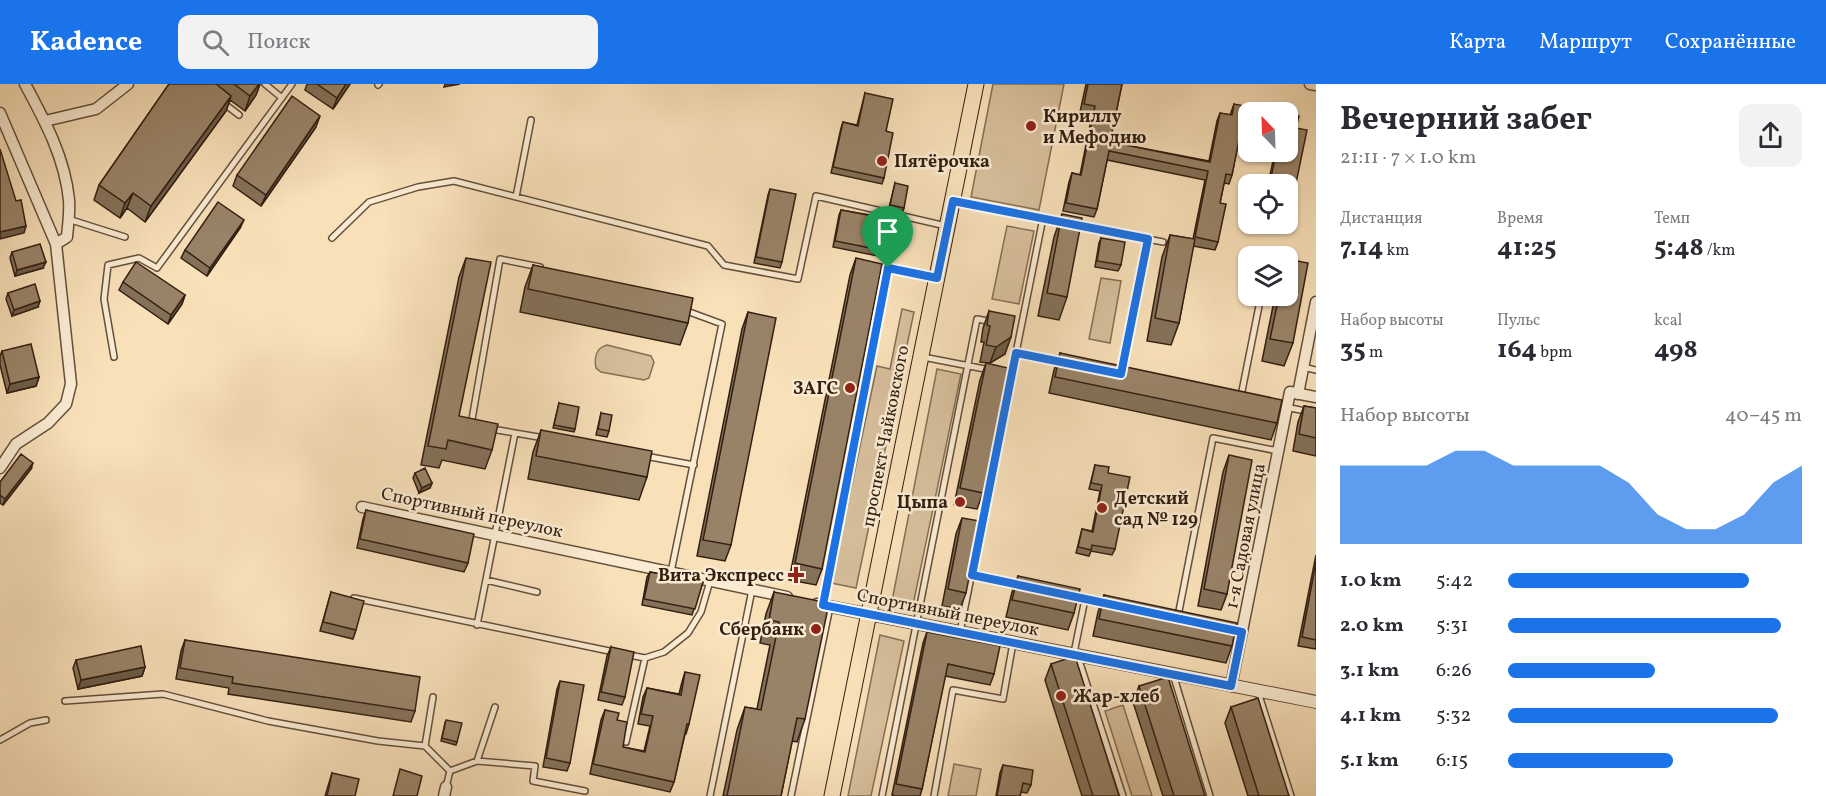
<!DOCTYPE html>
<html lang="ru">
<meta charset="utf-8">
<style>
:root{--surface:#fff;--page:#f2f2f3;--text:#2b2b33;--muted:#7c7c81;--accent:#1a73e8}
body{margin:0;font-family:Vollkorn,serif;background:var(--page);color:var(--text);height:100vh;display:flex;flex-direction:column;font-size:22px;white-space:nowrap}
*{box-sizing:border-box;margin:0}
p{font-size:20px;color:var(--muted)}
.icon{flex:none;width:33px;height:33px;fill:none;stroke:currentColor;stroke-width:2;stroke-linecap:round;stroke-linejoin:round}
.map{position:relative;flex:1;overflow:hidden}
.sheet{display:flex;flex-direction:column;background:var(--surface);width:510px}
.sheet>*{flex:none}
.needle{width:39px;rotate:337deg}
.fabs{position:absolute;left:1238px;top:18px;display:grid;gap:12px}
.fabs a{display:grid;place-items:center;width:60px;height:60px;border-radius:12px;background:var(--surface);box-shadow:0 2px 4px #0004;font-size:30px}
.pin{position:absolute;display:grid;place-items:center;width:51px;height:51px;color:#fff;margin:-62px -26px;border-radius:50% 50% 50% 0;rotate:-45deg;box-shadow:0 0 6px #0007}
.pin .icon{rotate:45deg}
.round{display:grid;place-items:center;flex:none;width:63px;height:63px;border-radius:12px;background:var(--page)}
.overview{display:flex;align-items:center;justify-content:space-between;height:102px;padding:0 24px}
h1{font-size:33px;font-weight:700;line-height:45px}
.stats{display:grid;grid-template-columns:repeat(3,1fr);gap:9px;height:102px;padding:6px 24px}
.stats div{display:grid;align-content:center}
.stats b{font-size:26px;font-weight:700}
.stats small{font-size:16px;font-weight:400}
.stats p{font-size:16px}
.chart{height:168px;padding:12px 24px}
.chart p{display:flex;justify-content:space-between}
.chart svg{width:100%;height:108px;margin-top:6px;fill:var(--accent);opacity:.7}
ul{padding:0 24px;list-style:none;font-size:20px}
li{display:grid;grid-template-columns:96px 72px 1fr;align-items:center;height:45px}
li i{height:15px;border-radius:8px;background:var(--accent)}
header{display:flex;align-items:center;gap:36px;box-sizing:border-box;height:84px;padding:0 30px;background:var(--accent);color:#fff}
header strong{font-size:28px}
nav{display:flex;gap:33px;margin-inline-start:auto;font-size:21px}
.search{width:420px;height:54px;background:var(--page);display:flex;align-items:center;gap:15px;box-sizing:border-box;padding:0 21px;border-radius:12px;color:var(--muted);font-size:22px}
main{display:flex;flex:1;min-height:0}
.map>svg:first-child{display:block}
.green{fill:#d7bf9c;stroke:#856f56;stroke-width:1.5}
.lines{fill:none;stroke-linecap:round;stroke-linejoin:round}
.service-casing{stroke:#644f3b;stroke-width:8}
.minor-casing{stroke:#644f3b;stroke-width:13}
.tertiary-casing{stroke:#644f3b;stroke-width:14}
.primary-casing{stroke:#331f11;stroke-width:17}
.service{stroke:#faebd2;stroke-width:5}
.minor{stroke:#faebd2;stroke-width:10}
.tertiary{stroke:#faebd2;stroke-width:12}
.primary{stroke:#f8e0b9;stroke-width:15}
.wall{fill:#847159;stroke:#331f11;stroke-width:1.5}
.shaded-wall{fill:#6b5c49;stroke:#331f11;stroke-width:1.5}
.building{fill:#998368;stroke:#331f11;stroke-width:1.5}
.route-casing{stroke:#fff;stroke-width:12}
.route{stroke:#1a73e8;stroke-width:8}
.poi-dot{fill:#8f2418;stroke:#faebd2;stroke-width:2}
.labels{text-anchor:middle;stroke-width:5;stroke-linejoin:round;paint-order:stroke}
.poi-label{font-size:18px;font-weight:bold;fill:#331f11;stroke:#faebd2;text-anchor:start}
.street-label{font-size:18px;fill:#331f11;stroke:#faebd2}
</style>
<header>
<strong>Kadence</strong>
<div class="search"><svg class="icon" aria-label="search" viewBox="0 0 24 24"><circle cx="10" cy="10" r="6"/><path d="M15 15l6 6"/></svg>Поиск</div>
<nav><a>Карта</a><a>Маршрут</a><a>Сохранённые</a></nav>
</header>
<main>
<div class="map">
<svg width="1316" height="712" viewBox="0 0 1316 712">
<rect width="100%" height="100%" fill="#f8e0b9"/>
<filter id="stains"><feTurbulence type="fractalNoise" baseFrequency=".00333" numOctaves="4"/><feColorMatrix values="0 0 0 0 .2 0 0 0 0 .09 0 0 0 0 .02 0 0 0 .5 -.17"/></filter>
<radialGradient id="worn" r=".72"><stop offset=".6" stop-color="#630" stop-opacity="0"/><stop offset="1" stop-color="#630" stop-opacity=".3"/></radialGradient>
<path class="green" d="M993,0H1064L1039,126L971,113Z
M1007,142L1034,147L1019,220L992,215Z
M1101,194L1121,197L1110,259L1089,255Z
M902,225L914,228L856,504L831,499L877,282L890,285Z
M607,261L651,272L654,278L649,294L644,296L601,288L596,284C594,274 596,264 607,261Z
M937,285L961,290L913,521L892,517Z
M880,551L904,557L871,712H848Z
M1123,621L1152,712H1132L1105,627Z
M954,680L981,685L976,712H948Z"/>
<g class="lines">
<g class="service-casing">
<path id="service" d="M265,0L282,14
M378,1L379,0
M222,18L239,31
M516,113L531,36
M954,117L1066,139
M68,135L125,153
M1075,141L1163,158
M332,154L369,118L418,103L454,97L708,162L724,181L798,195L816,112L946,142
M1016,269L1061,278
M114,273L104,215L108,181L139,174L157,184L292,0
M923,273L990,286
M1303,283L1316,286
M1121,288L1148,155
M1241,312L1261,212
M1285,323L1316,329
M471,341L500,175L540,183
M492,345L544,354
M645,372L694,381
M671,488L722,240L684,226
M972,491L1020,501
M486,496L537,508
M1073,512L1108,519
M354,514L614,568
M823,521L888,184L936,193
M1178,532L1213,354L1278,367
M477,541L515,349
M960,548L1043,134
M1074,569L1085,515
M629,571L645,574L664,568L688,549L701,528L710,497
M1078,573L1123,712
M1173,590L1210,712
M1258,608L1291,712
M65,617L163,610L268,637L378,657L425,662L450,687
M0,656L30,639L46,636
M626,658L645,574
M425,662L433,613
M477,677L535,682L533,697L585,707
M446,703L450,687L477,677L495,623
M710,712L752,506
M791,712L830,523
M882,712L977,235L993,238
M934,712L953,606L1003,615L1013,559"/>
</g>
<g class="minor-casing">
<path id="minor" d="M25,0C45,37 65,74 69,116C70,128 68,141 67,153L56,160
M1310,0L1316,1
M0,29L56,160L71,300L66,320L48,339L16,360L0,384
M45,37L96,25L128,0
M1298,310L1316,218
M362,423L787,513
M817,520L868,530
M1231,602L1290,308L1316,313
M444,712L446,703"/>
</g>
<g class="tertiary-casing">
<path id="tertiary" d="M868,530L1316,618"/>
</g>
<g class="primary-casing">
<path id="primary" d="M832,712L976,0"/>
</g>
<use href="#service" class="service"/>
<use href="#minor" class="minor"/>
<use href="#tertiary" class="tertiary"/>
<use href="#primary" class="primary"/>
</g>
<path class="wall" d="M169,0H260L256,11L245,27L230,16L226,27L145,138L127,124L120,134L94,116L99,101Z
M307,0H350L333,25L305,6Z
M1086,0H1122L1110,58L1209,77L1217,37L1220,29L1230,31L1234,20L1248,28V62L1238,60L1232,91L1229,100L1224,99L1220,119L1218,158L1215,166L1193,162L1179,239L1171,261L1147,257L1162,173L1170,151L1193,155L1205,96L1107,76L1097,125L1094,133L1063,127L1069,98L1072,89L1080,91L1092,31L1080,28Z
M865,9L886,47L884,94L882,100L831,89L841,44L843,38L857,41Z
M316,43L261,122L233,102L237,91Z
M1296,44L1295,104L1292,113L1287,112V100H1268L1275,68H1287Z
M895,99L904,124L903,127L889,124Z
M770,105L782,178L780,184L754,179L768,111Z
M841,126L887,134L890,128L896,169L893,175L833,163L839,131Z
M1062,130L1067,213L1059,236L1038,232L1054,153Z
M240,144L207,192L181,174L185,166Z
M1101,154L1121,181L1118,187L1095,183L1099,159Z
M12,168L43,184L15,192L10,174Z
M466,174L459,332L492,366L485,385L442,376L439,384L421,381L459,193Z
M856,174L822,485L816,501L789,496L850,191Z
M533,181L688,239L680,261L520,228L525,203Z
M123,198L185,211L182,220L168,240L119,206Z
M8,209L38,223L12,232L6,215Z
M1275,212H1287L1293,259L1284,282L1262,277Z
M989,227L1005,270L990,279L980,278L984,258H981L983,244Z
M748,228L731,461L725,477L697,472L742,245Z
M2,267L39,293L36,302L7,309L0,281V272Z
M1060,269L1277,339L1271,356L1049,309L1054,286Z
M986,279L983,409L977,425L954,421L980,296Z
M559,319L575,345L574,348L553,344Z
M1304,322L1316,324V372L1293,367L1298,338Z
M601,329L609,347L607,353L596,351Z
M541,346L647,393L639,416L528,395L533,368Z
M1229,371L1227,510L1221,526L1198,522L1223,388Z
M1095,381L1108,389L1115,465L1112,471L1091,467L1089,472L1076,469L1082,445L1092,447L1100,407L1089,405Z
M31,385L3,421L0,419V398Z
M415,389L432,399L430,404L419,409L413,394Z
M366,426L468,479L464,488L357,464L363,435Z
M962,434L966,509L960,525L942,522L956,450Z
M1316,471V565L1298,562Z
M650,488L703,498L692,531L642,521L647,493Z
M1018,492L1074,529L1068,546L1006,533L1012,508Z
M331,508L356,546L353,555L320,547Z
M774,508L805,635L797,658L792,657L781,712H723L737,646L745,623L757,625L770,561L760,559L766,530Z
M1104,511L1232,562L1226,579L1093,552L1098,528Z
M927,548L994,590L990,601L945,592L922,705L920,712H895L892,711L923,559Z
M185,556L415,627L411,638L228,610L229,604L176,595L181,567Z
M611,563L625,613L622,621L598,616L607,572Z
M76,576L145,583L142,592L78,605L73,584Z
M1051,580L1119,712H1082L1045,596Z
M685,588L689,640L686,650H685L674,698L670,708L590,690L601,636L605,626L617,636L623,663L644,667L650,642L638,640L643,613L647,604L679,610L682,598Z
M560,597L570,679L567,687L543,683L557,605Z
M1139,602L1205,712H1163L1133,618Z
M1231,623L1289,712H1248L1225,639Z
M445,639L457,658L456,661L441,657Z
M1003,681L1031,701L1027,709L1021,708L1020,712H996L1000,689Z
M332,689L355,712H325Z"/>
<path class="shaded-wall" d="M259,0H260L256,11L245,27L250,12Z
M346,0H350L333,25L337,14Z
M445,0H460L444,3Z
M231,12L226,27L145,138L151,122Z
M320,32L316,43L261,122L266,111Z
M133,109L127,124L120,134L125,119Z
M244,136L240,144L207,192L210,184Z
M26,142L24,149L0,155V148Z
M46,178L43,184L15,192L17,186Z
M185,211L182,220L168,240L171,231Z
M40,217L38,223L12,232L14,226Z
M1011,253L1005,270L990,279L996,263Z
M39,293L36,302L7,309L10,300Z
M33,379L31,385L3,421L5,415Z
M432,399L430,404L419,409L422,404Z
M145,583L142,592L78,605L81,596Z"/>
<path class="building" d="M169,0H216L231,12L151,122L133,109L125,119L99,101Z
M234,0H259L250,12Z
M317,0H346L337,14Z
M1088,0H1122L1110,58L1210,78L1220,29L1232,31L1234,20L1279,28H1248V52L1240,51L1232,91L1226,90L1220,119L1226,120L1218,158L1195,153L1208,87L1109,67L1097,125L1066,119L1072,89L1081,91L1095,22L1084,20Z
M865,9L893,15L886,47L893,49L884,94L833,83L843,38L858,42Z
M292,12L320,32L266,111L237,91Z
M1287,30L1299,32L1296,44L1307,46L1295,104L1287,103V100H1277L1270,99L1276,68H1287Z
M0,65L16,117L21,116L26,142L0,148Z
M895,99L908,102L904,124L890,121Z
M770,105L796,110L782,178L756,173Z
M218,118L244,136L210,184L185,166Z
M841,126L888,135L890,128L903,131L896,169L835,157Z
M1062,130L1082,134L1067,213L1047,209Z
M1170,151L1195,155L1179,239L1155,234Z
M1101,154L1125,158L1121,181L1097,177Z
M40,160L46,178L17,186L12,168Z
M466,174L491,178L459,332L498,340L492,366L448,356L446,365L428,362Z
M856,174L882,180L822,485L795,479Z
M1287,175L1308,179L1293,259L1270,255L1279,212H1287Z
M136,178L185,211L171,231L123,198Z
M533,181L693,214L688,239L528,205Z
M35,200L40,217L14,226L8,209Z
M989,227L1015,232L1011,253L996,263L986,261L990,242L987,241Z
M748,228L776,234L731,461L703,456Z
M31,260L39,293L10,300L2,267Z
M1060,269L1282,316L1277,339L1055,293Z
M986,279L1008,284L983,409L960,404Z
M559,319L579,323L575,345L554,341Z
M1304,322L1316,324V354L1299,350Z
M601,329L612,331L609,347L598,345Z
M541,346L652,367L647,393L536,372Z
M21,370L33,379L5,415L0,411V398Z
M1229,371L1252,376L1227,510L1204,505Z
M1095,381L1109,383L1108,389L1130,393L1115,465L1092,461L1091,466L1078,463L1082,445L1093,448L1102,401L1091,399Z
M425,384L432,399L422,404L415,389Z
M366,426L474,450L468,479L360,455Z
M962,434L980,437L966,509L948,505Z
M1316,478V556L1302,553Z
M650,488L703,498L695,525L644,515Z
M1018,492L1080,505L1074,529L1012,516Z
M331,508L364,517L356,546L323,538Z
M774,508L829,519L805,635L797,634L781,712H727L745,623L761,626L779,538L769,536Z
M1104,511L1237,539L1232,562L1099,535Z
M927,548L1000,562L994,590L948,580L922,705L896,700Z
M185,556L420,593L415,627L232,599L233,593L180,584Z
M141,562L145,583L81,596L76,576Z
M611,563L634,568L625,613L601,608Z
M1075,572L1119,712H1093L1051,580Z
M685,588L700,591L689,640H687L674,698L593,680L605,626L619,629L617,636L627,638L623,663L645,668L653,632L641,630L647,604L681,611Z
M1168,593L1205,712H1174L1139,602Z
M560,597L584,601L570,679L546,674Z
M1258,614L1289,712H1259L1231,623Z
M446,636L462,639L457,658L442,654Z
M1003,681L1033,686L1031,701L1023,699L1020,712H997Z
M400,685L422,692L417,712H393Z
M332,689L359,695L355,712H327Z"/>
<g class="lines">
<g class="route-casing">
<path id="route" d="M953,117L1148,155L1121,290L1016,269L972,491L1242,548L1231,602L823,521L888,184L937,194Z"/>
</g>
<use href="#route" class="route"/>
</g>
<g class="poi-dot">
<circle cx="1031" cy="42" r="6"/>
<circle cx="882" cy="77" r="6"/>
<circle cx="850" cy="304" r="6"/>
<circle cx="960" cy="418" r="6"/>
<circle cx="1102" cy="424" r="6"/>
<path d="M793 482h6v6h6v6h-6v6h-6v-6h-6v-6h6z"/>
<circle cx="816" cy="545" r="6"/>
<circle cx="1061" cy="612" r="6"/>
</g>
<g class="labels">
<g class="poi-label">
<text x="1043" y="38">Кириллу<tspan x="1043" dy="21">и Мефодию</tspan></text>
<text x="894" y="83">Пятёрочка</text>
<text x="838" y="310" text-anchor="end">ЗАГС</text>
<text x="1114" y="420">Детский<tspan x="1114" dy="21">сад № 129</tspan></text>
<text x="948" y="424" text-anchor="end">Цыпа</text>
<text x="784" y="497" text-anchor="end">Вита Экспресс</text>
<text x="804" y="551" text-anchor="end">Сбербанк</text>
<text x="1073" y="618">Жар-хлеб</text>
</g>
<g class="street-label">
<text transform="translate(885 352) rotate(-79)" y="6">проспект Чайковского</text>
<text transform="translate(472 428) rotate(12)" y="6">Спортивный переулок</text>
<text transform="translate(1245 452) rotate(-79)" y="6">1-я Садовая улица</text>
<text transform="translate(948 528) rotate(11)" y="6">Спортивный переулок</text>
</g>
</g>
<rect width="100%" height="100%" filter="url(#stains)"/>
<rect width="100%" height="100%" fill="url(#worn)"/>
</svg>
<div class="fabs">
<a><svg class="needle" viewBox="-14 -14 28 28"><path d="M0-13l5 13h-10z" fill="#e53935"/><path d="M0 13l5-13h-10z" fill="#7c7c81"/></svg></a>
<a><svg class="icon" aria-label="locate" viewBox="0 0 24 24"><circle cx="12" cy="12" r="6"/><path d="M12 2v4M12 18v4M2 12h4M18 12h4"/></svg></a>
<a><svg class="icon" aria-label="layers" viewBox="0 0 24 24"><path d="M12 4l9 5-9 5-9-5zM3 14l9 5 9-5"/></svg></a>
</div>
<div class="pin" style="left:888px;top:184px;background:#1e9e55"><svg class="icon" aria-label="arrive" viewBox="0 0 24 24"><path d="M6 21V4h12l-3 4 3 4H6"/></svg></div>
</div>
<section class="sheet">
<div class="overview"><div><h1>Вечерний забег</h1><p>21:11 · 7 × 1.0 km</p></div><a class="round"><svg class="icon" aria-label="share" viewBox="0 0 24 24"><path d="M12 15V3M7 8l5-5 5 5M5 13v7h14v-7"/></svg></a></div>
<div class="stats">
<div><p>Дистанция</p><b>7.14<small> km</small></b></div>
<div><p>Время</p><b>41:25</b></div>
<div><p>Темп</p><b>5:48<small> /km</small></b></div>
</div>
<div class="stats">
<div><p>Набор высоты</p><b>35<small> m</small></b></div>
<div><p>Пульс</p><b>164<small> bpm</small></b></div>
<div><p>kcal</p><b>498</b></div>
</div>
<div class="chart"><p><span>Набор высоты</span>40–45 m</p>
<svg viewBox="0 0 160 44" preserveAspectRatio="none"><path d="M0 44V12L10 12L20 12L30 12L40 6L50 6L60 12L70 12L80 12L90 12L100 19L110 32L120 38L130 38L140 32L150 19L160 12V44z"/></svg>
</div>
<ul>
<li><b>1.0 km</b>5:42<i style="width:82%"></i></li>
<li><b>2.0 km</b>5:31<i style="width:93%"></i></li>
<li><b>3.1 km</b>6:26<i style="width:50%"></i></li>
<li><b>4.1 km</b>5:32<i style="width:92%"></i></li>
<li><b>5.1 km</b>6:15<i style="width:56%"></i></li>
</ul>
</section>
</main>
